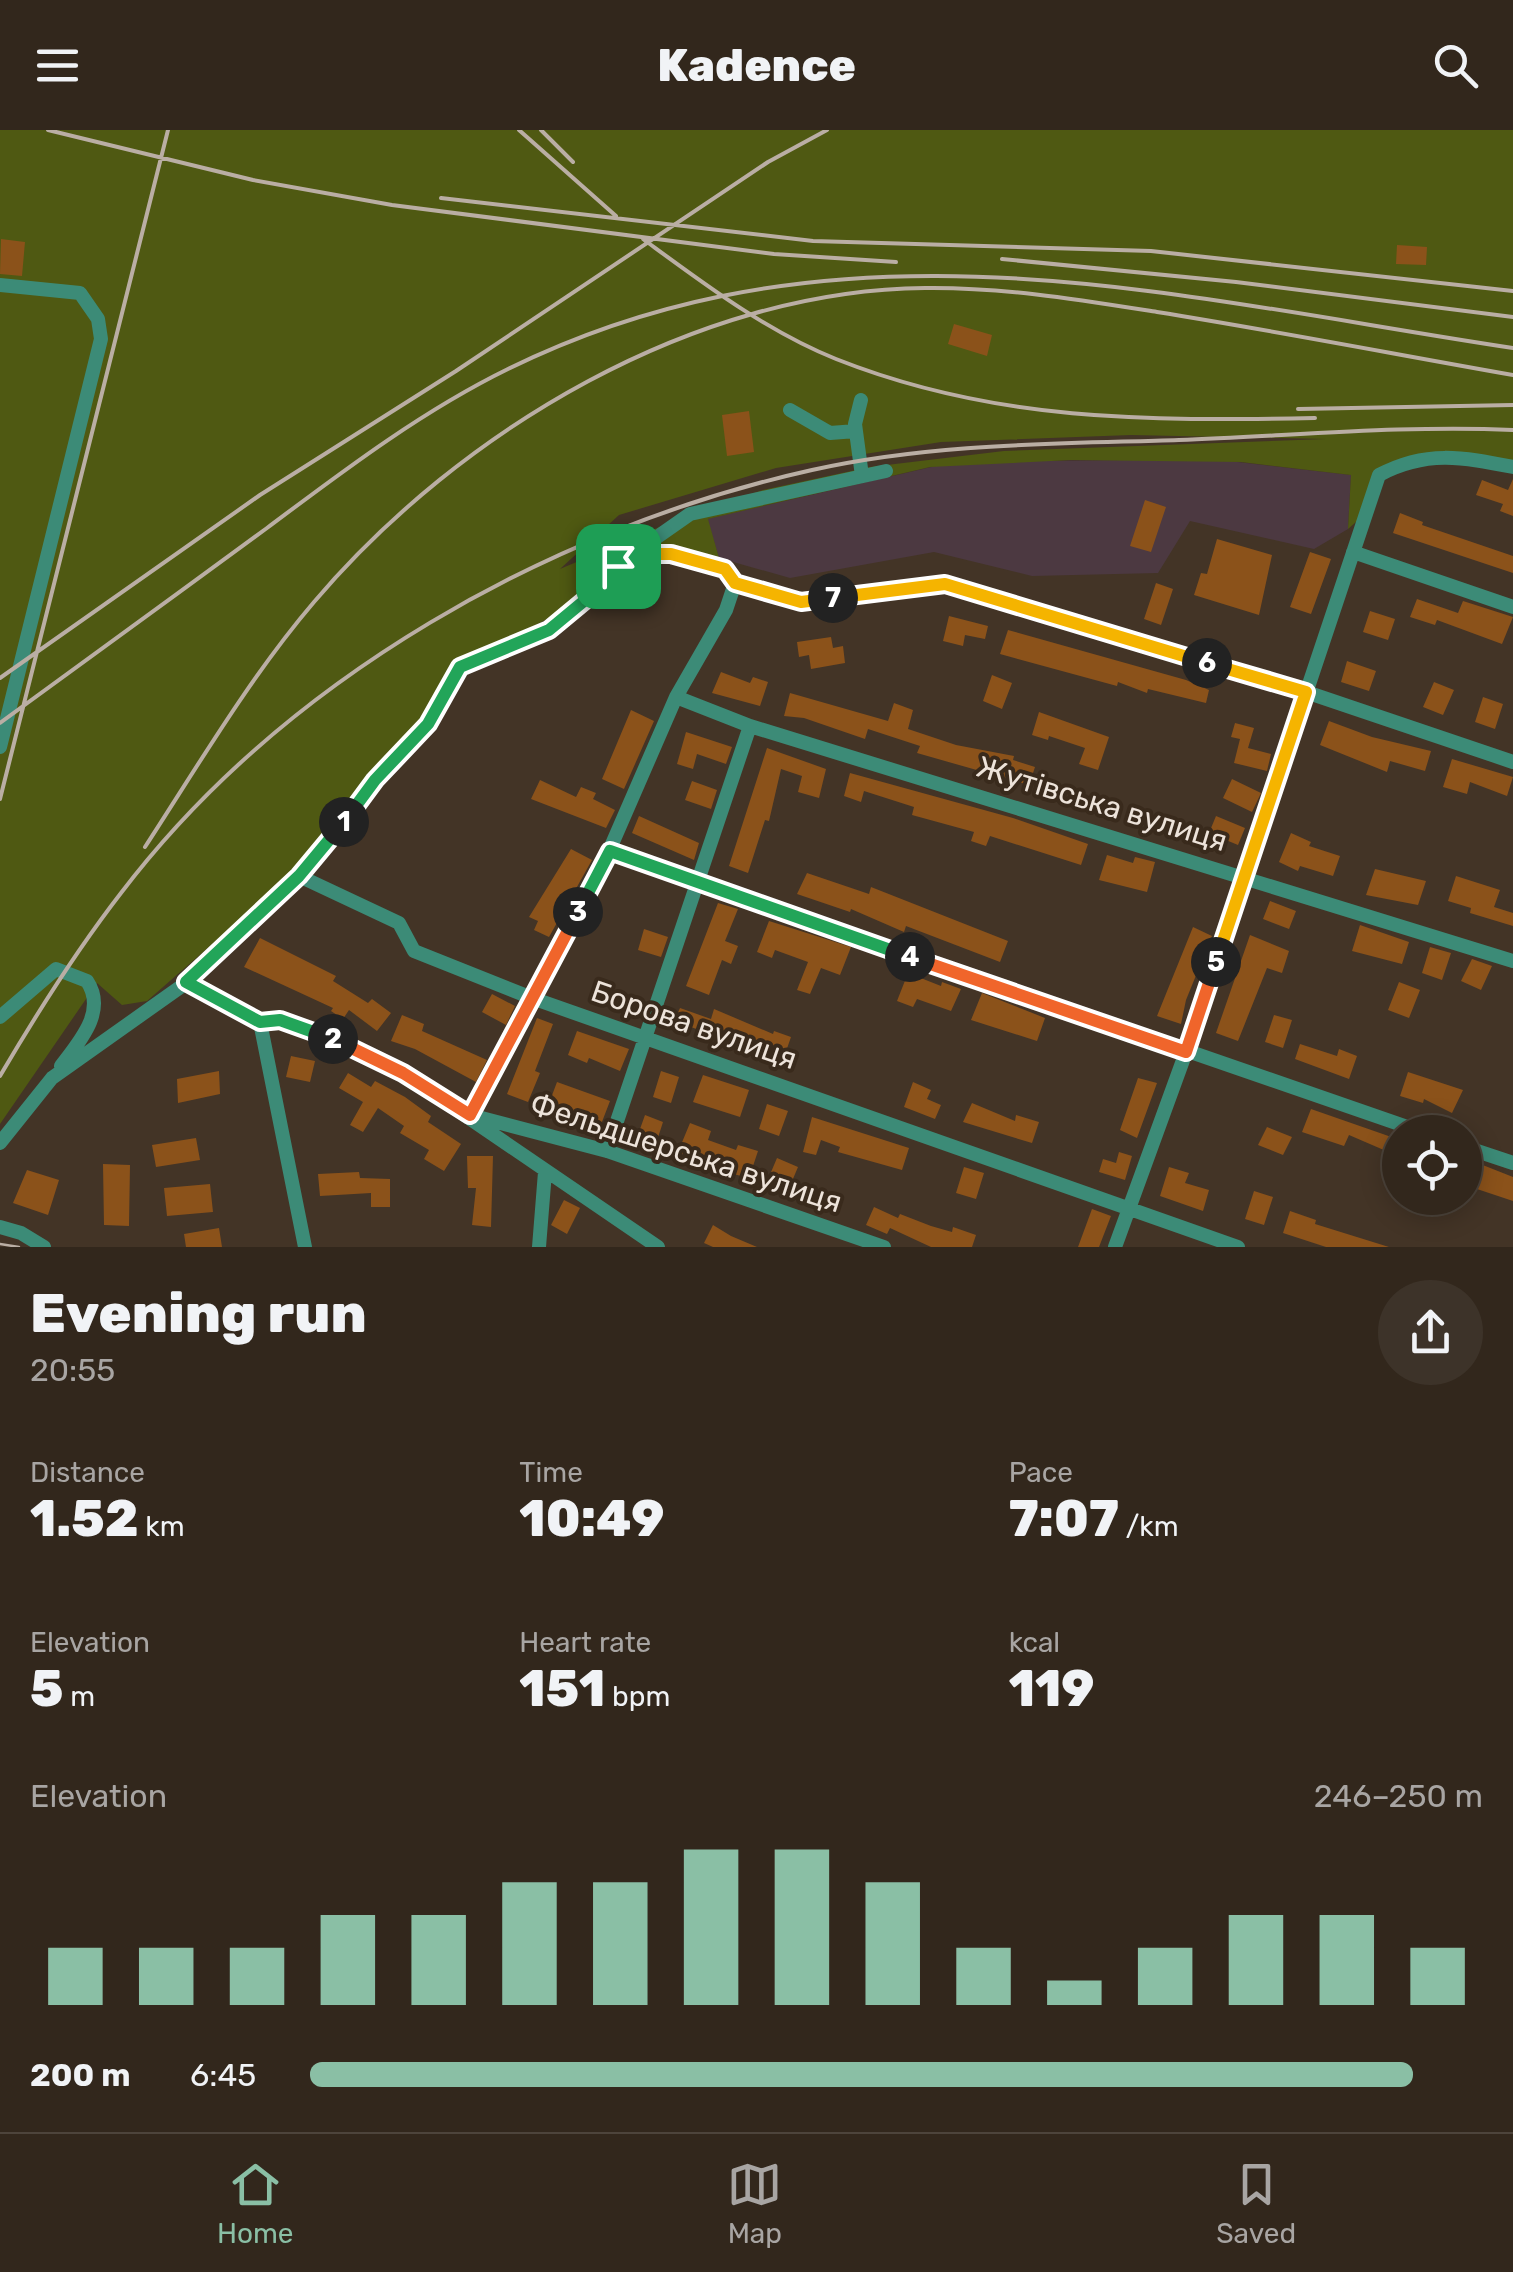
<!DOCTYPE html>
<meta charset="utf-8">
<style>
:root{--surface:#32271c;--page:#3d3329;--text:#f1f3f6;--muted:#a8a5a3;--line:#4d443b;--accent:#8abfa5}
body{margin:0;font-family:Rubik,sans-serif;background:var(--page);color:var(--text);height:100vh;display:flex;flex-direction:column;font-size:38px;white-space:nowrap}
*{box-sizing:border-box;margin:0}
p{font-size:32px;color:var(--muted)}
.icon{flex:none;width:55px;height:55px;fill:none;stroke:currentColor;stroke-width:2;stroke-linecap:round;stroke-linejoin:round}
.map{position:relative;height:1117px;overflow:hidden}
.sheet{display:flex;flex-direction:column;background:var(--surface);flex:1}
.sheet>*{flex:none}
.tools{position:absolute;left:1382px;top:985px;display:grid;gap:20px}
.tools a{display:grid;place-items:center;width:100px;height:100px;border-radius:50%;background:var(--surface);box-shadow:0 5px 25px #0003,0 0 0 2px var(--line);font-size:50px}
.pin{position:absolute;display:grid;place-items:center;width:85px;height:85px;color:#fff;margin:-42px;border-radius:20px;box-shadow:0 5px 15px #0006}
.km{position:absolute;width:50px;height:50px;margin:-25px;border-radius:50%;background:#222;color:#fff;font-size:28px;line-height:50px;text-align:center}
.round{display:grid;place-items:center;flex:none;width:105px;height:105px;border-radius:52px;background:var(--page)}
.head{display:flex;align-items:center;justify-content:space-between;height:170px;padding:0 30px}
h1{font-size:55px;font-weight:800;line-height:75px}
.stats{display:grid;grid-template-columns:repeat(3,1fr);gap:15px;height:170px;padding:10px 30px}
.stats div{display:grid;align-content:center}
.stats b{font-size:50px;font-weight:800}
.stats small{font-size:28px;font-weight:400}
.stats p{font-size:28px}
.chart{height:280px;padding:20px 30px}
.chart p{display:flex;justify-content:space-between}
.chart svg{width:100%;height:180px;margin-top:10px;stroke:var(--accent);stroke-width:6}
ul{padding:0 30px;list-style:none;font-size:32px}
li{display:grid;grid-template-columns:160px 120px 1fr;align-items:center;height:75px}
li i{height:25px;border-radius:12px;background:var(--accent)}
header{display:flex;justify-content:space-between;align-items:center;height:130px;padding:0 30px;background:var(--surface);font-size:45px;font-weight:800}
.tabs{display:flex;justify-content:space-around;align-items:center;height:140px;border-top:2px solid var(--line);background:var(--surface);font-size:28px;color:var(--muted)}
.tabs a{display:grid;justify-items:center;gap:5px}
.tabs .on{color:var(--accent)}
.map>svg:first-child{display:block}
.industrial{fill:#4c3941}
.green{fill:#4f5912;fill-rule:evenodd}
.building{fill:#8b521a}
.lines{fill:none;stroke-linecap:round;stroke-linejoin:round}
.minor{stroke:#3c8b77;stroke-width:14}
.tram{stroke:#baaea4;stroke-width:2.5}
.rail{stroke:#baaea4;stroke-width:4}
.split-1-casing{stroke:#fff;stroke-width:20}
.split-2-casing{stroke:#fff;stroke-width:20}
.split-3-casing{stroke:#fff;stroke-width:20}
.split-4-casing{stroke:#fff;stroke-width:20}
.split-5-casing{stroke:#fff;stroke-width:20}
.split-6-casing{stroke:#fff;stroke-width:20}
.split-7-casing{stroke:#fff;stroke-width:20}
.split-8-casing{stroke:#fff;stroke-width:20}
.split-1{stroke:#22a559;stroke-width:12}
.split-2{stroke:#22a559;stroke-width:12}
.split-3{stroke:#f0652b;stroke-width:12}
.split-4{stroke:#22a559;stroke-width:12}
.split-5{stroke:#f0652b;stroke-width:12}
.split-6{stroke:#f5b400;stroke-width:12}
.split-7{stroke:#f5b400;stroke-width:12}
.split-8{stroke:#f5b400;stroke-width:12}
.labels{text-anchor:middle;stroke-width:8;stroke-linejoin:round;paint-order:stroke}
.street-label{font-size:30px;fill:#ede3da;stroke:#392a1c}
</style>
<header><svg class="icon" aria-label="menu" viewBox="0 0 24 24"><path d="M4 6h16M4 12h16M4 18h16"/></svg>Kadence<svg class="icon" aria-label="search" viewBox="0 0 24 24"><circle cx="10" cy="10" r="6"/><path d="M15 15l6 6"/></svg></header>
<div class="map">
<svg width="1513" height="1117" viewBox="0 0 1513 1117">
<rect width="100%" height="100%" fill="#433426"/>
<path class="industrial" d="M1211,329L1351,345L1348,399L1314,419L1190,391L1158,443L1032,446L934,422L790,448L719,428L707,389L953,332Z"/>
<path class="green" d="M0,0H1513V337L1465,327L1382,343L1365,384L1348,399L1351,345L1241,332L1071,330L930,337L708,389L719,428L668,418L632,424L554,485L463,535L434,580L361,658L281,754L147,871L122,875L97,853L0,994ZM1131,305L1326,309L1004,321L870,337L763,360L690,384L560,439L619,385L776,338L941,312Z"/>
<path class="building" d="M1,109L25,112L22,146L0,144Z
M1397,115L1427,117L1426,135L1396,134Z
M954,194L992,205L987,226L948,214Z
M749,281L754,322L727,326L722,285Z
M1513,349V386L1500,381L1503,374L1476,365L1482,350L1508,360Z
M1145,370L1166,377L1151,422L1130,416Z
M1400,383L1423,392L1422,395L1513,426V443L1393,403Z
M1217,409L1272,425L1259,485L1194,465L1201,443L1207,444Z
M1310,422L1331,429L1311,484L1290,477Z
M1156,453L1173,459L1161,495L1144,489Z
M1417,469L1458,483L1463,471L1513,487L1502,514L1437,490L1435,495L1410,487Z
M1370,481L1395,489L1388,510L1363,502Z
M949,486L988,496L985,509L965,505L963,516L943,511Z
M1008,500L1186,550L1209,560L1206,573L1148,559L1147,563L1118,552L1117,556L1000,524Z
M831,507L833,518L843,516L845,533L811,539L809,525L799,527L797,512Z
M1347,531L1376,541L1369,561L1341,552Z
M721,542L750,553L753,547L768,552L760,576L712,563Z
M992,545L1012,553L1002,579L983,571Z
M1434,552L1454,560L1443,585L1423,577Z
M790,563L888,591L894,573L913,580L908,599L956,615L1014,626L1013,630L1035,637L1029,655L917,623L920,616L868,599L865,609L804,588L784,586Z
M1483,567L1503,574L1495,599L1475,592Z
M631,580L654,591L624,659L602,649Z
M1039,582L1109,607L1098,640L1079,634L1085,618L1049,606L1048,610L1032,605Z
M1329,591L1372,607L1431,621L1425,641L1390,631L1387,642L1320,615Z
M1235,593L1254,598L1248,618L1271,624L1267,641L1234,633L1240,609L1231,607Z
M686,602L732,617L726,634L697,624L693,639L677,634Z
M767,618L826,639L819,668L798,662L802,646L781,639L769,691L765,690L748,743L729,736Z
M1452,629L1513,647L1507,666L1470,652L1467,664L1443,657Z
M850,643L1013,688L1088,714L1081,735L990,706L986,716L971,711L974,702L912,685L914,677L864,661L861,672L844,666Z
M1232,649L1261,663L1252,682L1223,668Z
M540,650L576,667L581,657L596,663L593,669L615,680L606,698L531,669Z
M692,651L717,660L711,679L685,670Z
M639,686L699,713L694,730L632,703Z
M1216,686L1245,698L1238,715L1209,703Z
M1291,703L1311,712L1309,716L1340,726L1333,746L1300,736L1298,741L1279,732Z
M571,719L592,730L549,807L534,800L538,791L529,787Z
M1107,725L1133,733L1135,727L1155,732L1147,762L1099,750Z
M1375,739L1426,751L1418,775L1366,765Z
M807,743L869,764L871,757L1008,811L1000,832L906,796L904,802L851,779L850,782L797,764Z
M1456,746L1500,760L1494,777L1513,783V796L1470,783L1471,778L1448,771Z
M1270,771L1296,781L1289,799L1263,789Z
M718,773L738,779L725,811L738,816L731,834L722,830L709,865L686,856Z
M769,791L851,817L840,845L821,838L810,864L797,860L808,832L775,820L772,828L757,822Z
M1360,795L1409,812L1402,834L1352,821Z
M1193,797L1212,806L1186,870L1181,894L1157,886Z
M644,799L668,807L661,827L638,820Z
M1250,805L1289,821L1282,843L1267,838L1238,911L1216,903Z
M260,808L336,846L333,851L368,873L372,869L391,883L377,901L349,880L343,889L331,881L333,878L244,837Z
M1430,817L1451,823L1442,850L1422,843Z
M1472,829L1492,836L1481,860L1461,851Z
M908,843L941,856L942,852L961,859L951,881L917,869L913,877L897,871Z
M1399,852L1420,860L1409,888L1388,880Z
M982,863L1045,888L1037,911L971,890Z
M492,864L515,876L506,895L482,882Z
M680,878L711,889L714,879L773,904L774,901L791,907L783,930L688,896L687,899L673,894Z
M402,885L424,894L422,901L487,930L476,952L415,919L391,911Z
M1274,885L1292,890L1283,918L1265,912Z
M537,888L553,894L535,941L540,943L528,972L507,964Z
M577,901L629,919L620,941L589,928L587,933L568,925Z
M1300,914L1337,926L1339,919L1357,926L1349,949L1295,929Z
M291,926L315,931L310,952L286,947Z
M219,941L220,964L178,973L177,949Z
M661,941L679,947L671,973L653,967Z
M1408,942L1463,960L1452,983L1424,969L1423,973L1400,966Z
M348,943L371,957L375,951L405,967L431,986L428,992L461,1014L444,1041L424,1029L429,1020L400,1003L404,996L378,978L363,1002L350,995L363,972L339,958Z
M703,945L749,960L740,987L693,972Z
M1138,948L1157,953L1137,1008L1120,1000Z
M557,952L610,971L600,997L548,976Z
M913,952L931,960L927,969L941,975L935,989L904,977Z
M972,973L1015,991L1016,985L1039,992L1032,1013L963,992Z
M767,974L788,981L779,1006L759,999Z
M1311,979L1400,1010V1027L1349,1005L1344,1016L1302,1002Z
M645,985L663,992L654,1020L635,1013Z
M812,987L909,1018L902,1040L838,1022L840,1017L821,1010L816,1025L803,1022Z
M690,993L711,1001L708,1010L736,1020L738,1015L758,1021L749,1048L706,1037L708,1033L678,1022Z
M1267,997L1292,1007L1283,1025L1258,1015Z
M196,1008L200,1030L156,1037L152,1015Z
M1119,1022L1132,1026L1125,1050L1099,1042L1103,1029L1116,1033Z
M467,1026H493L491,1097L472,1095L476,1058H468Z
M777,1028L798,1037L787,1063L766,1054Z
M1465,1028L1513,1047V1071L1474,1058L1476,1053L1465,1048Z
M103,1034L130,1035L129,1096L104,1095Z
M964,1037L984,1043L976,1069L956,1063Z
M1169,1037L1189,1043L1185,1053L1209,1060L1203,1081L1160,1066Z
M27,1040L59,1050L48,1085L13,1073Z
M359,1042L360,1048L390,1049V1077H371V1063L320,1066L318,1044Z
M210,1054L213,1082L167,1086L164,1058Z
M1254,1061L1273,1067L1264,1095L1245,1089Z
M564,1070L580,1078L567,1104L551,1095Z
M874,1077L898,1088L900,1084L931,1096L952,1102L953,1097L976,1105L972,1117H931L890,1098L887,1104L866,1095Z
M1092,1079L1111,1086L1099,1117H1078Z
M1290,1081L1316,1090L1315,1094L1389,1117H1326L1283,1103Z
M713,1095L731,1106L757,1117H713L704,1113Z
M219,1098L222,1117H186L184,1104Z"/>
<g class="lines">
<path class="minor" d="M0,155L80,163L98,189L101,209L0,617
M861,270L855,294L862,346
M790,280L830,303L856,301
M1353,422L1513,477
M630,426L690,384L886,341
M735,453L726,480L676,567L609,721L470,985L607,1021L884,1117
M735,453L801,472L945,454L1306,562L1513,632
M676,567L750,596L1513,831
M609,721L1422,1002
M299,746L375,650L428,593L460,537L549,501L596,461L618,436L643,424L671,425L725,439L735,453
M186,853L299,746L399,793L414,821L532,868L1238,1117
M0,887L56,839L87,851C107,881 80,911 61,936
M260,892L305,1117
M0,1013L52,948L186,853L260,892L280,889L299,894L403,943L658,1117
M1465,1017L1513,1033
M607,1021L750,596
M0,1097L21,1103L44,1117
M539,1117L545,1042
M1115,1117L1186,922L1379,345C1426,320 1462,327 1513,337"/>
<path class="tram" d="M0,1114L19,1117"/>
<path class="rail" d="M48,0L253,50L392,75L774,124L896,132
M519,0L616,86
M541,0L573,32
M441,68L813,111L1151,121L1513,161
M643,109C703,153 766,201 836,229C995,292 1147,291 1315,288
M1002,129L1236,152L1513,187
M1298,279L1513,275
M0,548L260,365L456,241L768,32L827,0
M0,593C89,529 178,463 267,398C343,341 422,281 508,239C840,76 1168,166 1513,218
M0,669L168,0
M145,717C199,634 250,547 314,472C460,300 695,160 925,158C1003,157 1081,170 1157,182C1276,201 1394,224 1513,245
M0,946C37,883 76,821 121,763C285,548 551,398 812,340C933,313 1057,314 1179,310C1291,306 1402,295 1513,300"/>
</g>
<g class="lines">
<g class="split-1-casing">
<path id="split-1" d="M344,692L375,650L428,594L460,537L549,500L596,461L618,436"/>
</g>
<g class="split-2-casing">
<path id="split-2" d="M333,909L280,890L260,892L186,852L299,746L344,692"/>
</g>
<g class="split-3-casing">
<path id="split-3" d="M333,909L403,943L470,985L578,782"/>
</g>
<g class="split-4-casing">
<path id="split-4" d="M578,782L610,721L910,827"/>
</g>
<g class="split-5-casing">
<path id="split-5" d="M910,827L1186,922L1216,832"/>
</g>
<g class="split-6-casing">
<path id="split-6" d="M1207,533L1306,562L1216,832"/>
</g>
<g class="split-7-casing">
<path id="split-7" d="M833,468L945,454L1207,533"/>
</g>
<g class="split-8-casing">
<path id="split-8" d="M618,436L643,424H671L725,439L735,453L801,472L833,468"/>
</g>
<use href="#split-1" class="split-1"/>
<use href="#split-2" class="split-2"/>
<use href="#split-3" class="split-3"/>
<use href="#split-4" class="split-4"/>
<use href="#split-5" class="split-5"/>
<use href="#split-6" class="split-6"/>
<use href="#split-7" class="split-7"/>
<use href="#split-8" class="split-8"/>
</g>
<g class="labels">
<g class="street-label">
<text transform="translate(1102 674) rotate(17)" y="10">Жутівська вулиця</text>
<text transform="translate(694 895) rotate(19)" y="10">Борова вулиця</text>
<text transform="translate(686 1023) rotate(18)" y="10">Фельдшерська вулиця</text>
</g>
</g>
</svg>
<div class="tools">
<a><svg class="icon" aria-label="locate" viewBox="0 0 24 24"><circle cx="12" cy="12" r="6"/><path d="M12 2v4M12 18v4M2 12h4M18 12h4"/></svg></a>
</div>
<div class="pin" style="left:618px;top:436px;background:#1e9e55"><svg class="icon" aria-label="arrive" viewBox="0 0 24 24"><path d="M6 21V4h12l-3 4 3 4H6"/></svg></div>
<b class="km" style="left:344px;top:692px">1</b>
<b class="km" style="left:333px;top:909px">2</b>
<b class="km" style="left:578px;top:782px">3</b>
<b class="km" style="left:910px;top:827px">4</b>
<b class="km" style="left:1216px;top:832px">5</b>
<b class="km" style="left:1207px;top:533px">6</b>
<b class="km" style="left:833px;top:468px">7</b>
</div>
<section class="sheet">
<div class="head"><div><h1>Evening run</h1><p>20:55</p></div><a class="round"><svg class="icon" aria-label="share" viewBox="0 0 24 24"><path d="M12 15V3M7 8l5-5 5 5M5 13v7h14v-7"/></svg></a></div>
<div class="stats">
<div><p>Distance</p><b>1.52<small> km</small></b></div>
<div><p>Time</p><b>10:49</b></div>
<div><p>Pace</p><b>7:07<small> /km</small></b></div>
</div>
<div class="stats">
<div><p>Elevation</p><b>5<small> m</small></b></div>
<div><p>Heart rate</p><b>151<small> bpm</small></b></div>
<div><p>kcal</p><b>119</b></div>
</div>
<div class="chart"><p><span>Elevation</span>246–250 m</p>
<svg viewBox="0 0 160 44" preserveAspectRatio="none"><path d="M5 44V30M15 44V30M25 44V30M35 44V22M45 44V22M55 44V14M65 44V14M75 44V6M85 44V6M95 44V14M105 44V30M115 44V38M125 44V30M135 44V22M145 44V22M155 44V30"/></svg>
</div>
<ul>
<li><b>200 m</b>6:45<i style="width:94%"></i></li>
</ul>
</section>
<nav class="tabs">
<a class="on"><svg class="icon" aria-label="home" viewBox="0 0 24 24"><path d="M3 11l9-7 9 7M6 9v11h12V9"/></svg>Home</a>
<a><svg class="icon" aria-label="map" viewBox="0 0 24 24"><path d="M3 6l6-2 6 2 6-2v14l-6 2-6-2-6 2zM9 4v14M15 6v14"/></svg>Map</a>
<a><svg class="icon" aria-label="saved" viewBox="0 0 24 24"><path d="M7 4h10v16l-5-4-5 4z"/></svg>Saved</a>
</nav>
